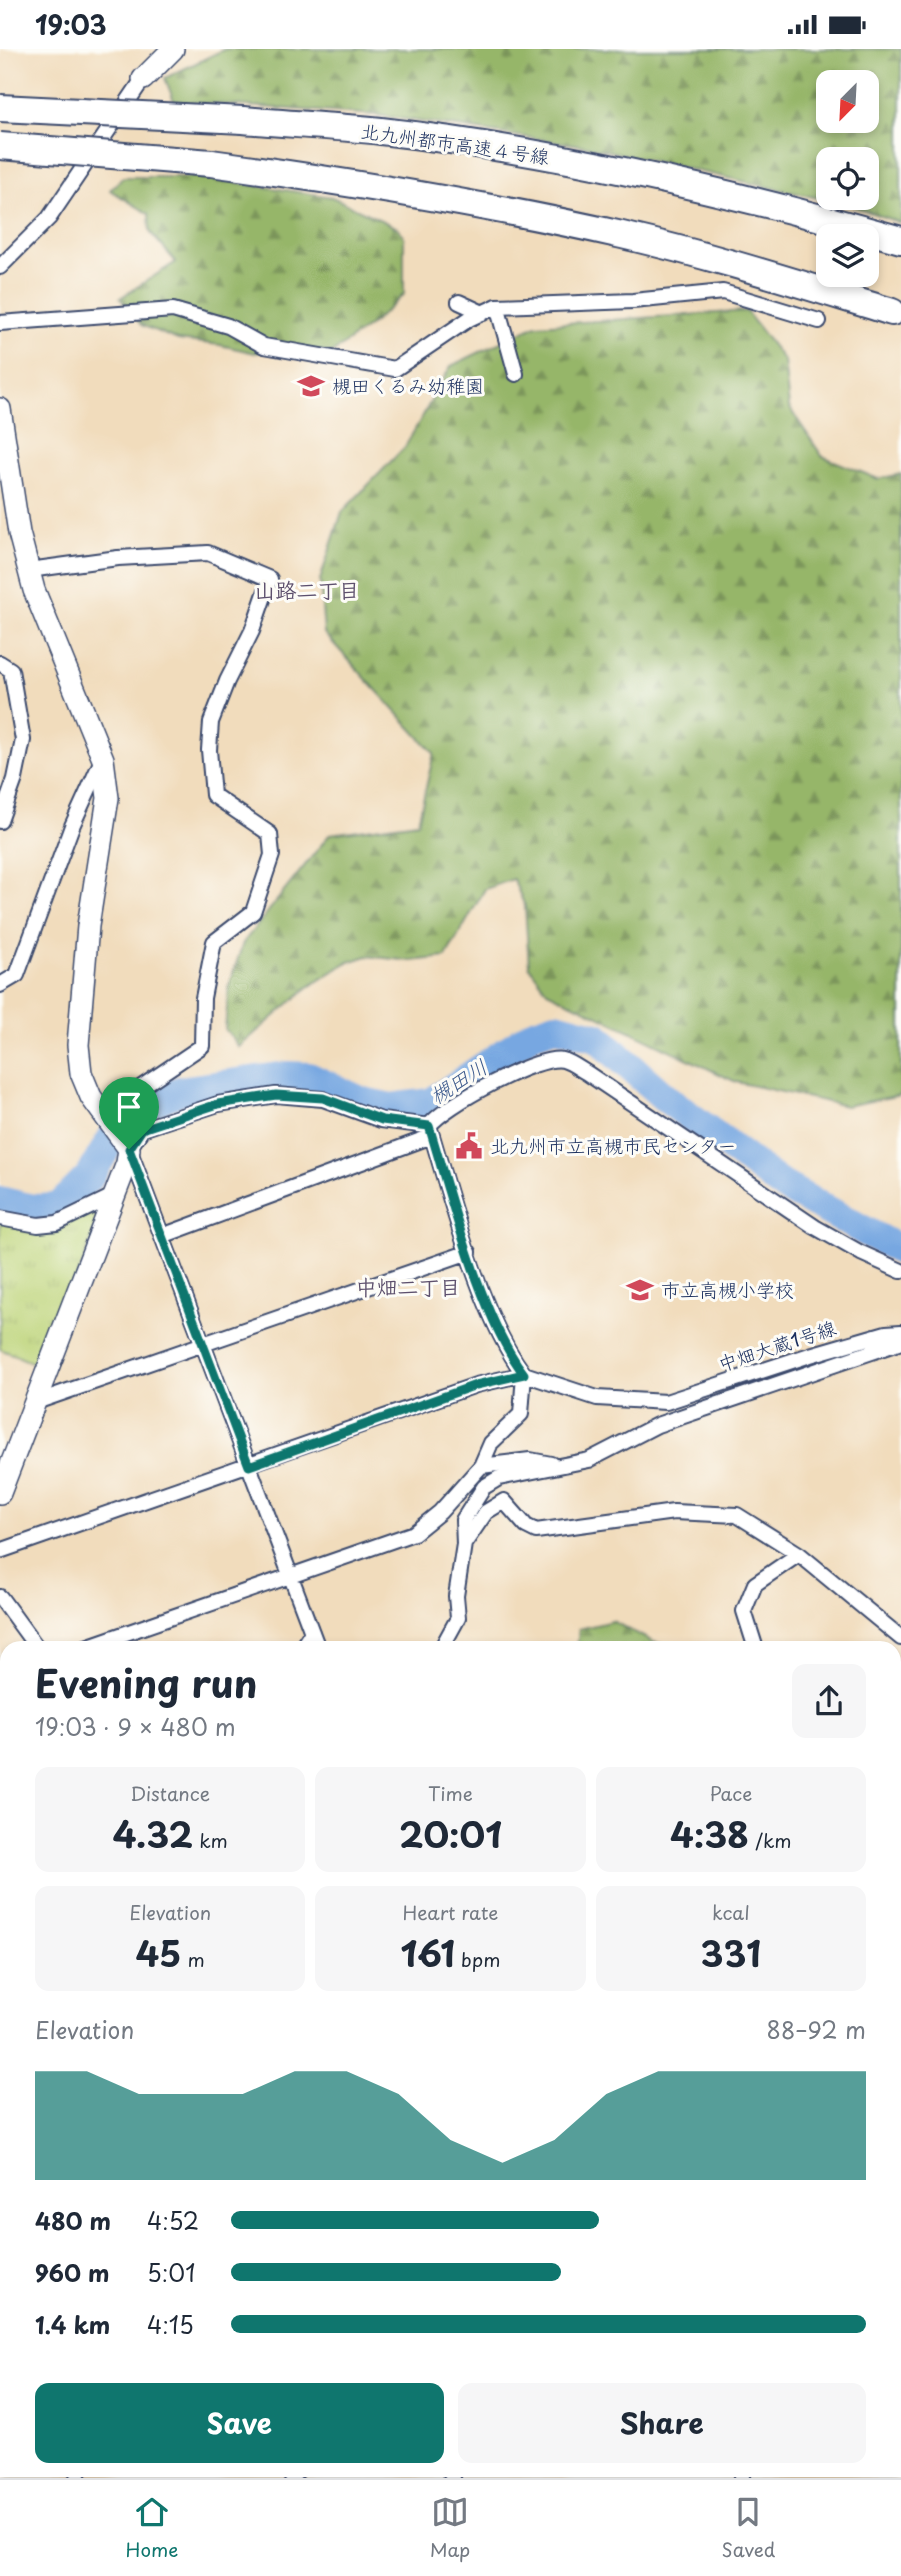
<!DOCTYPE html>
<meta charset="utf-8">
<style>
:root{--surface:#fff;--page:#f6f6f7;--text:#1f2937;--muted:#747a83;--line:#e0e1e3;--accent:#0f766e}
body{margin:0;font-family:"Playpen Sans","Klee One",sans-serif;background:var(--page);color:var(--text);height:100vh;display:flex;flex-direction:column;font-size:26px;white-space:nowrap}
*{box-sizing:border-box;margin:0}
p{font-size:23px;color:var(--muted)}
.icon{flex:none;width:38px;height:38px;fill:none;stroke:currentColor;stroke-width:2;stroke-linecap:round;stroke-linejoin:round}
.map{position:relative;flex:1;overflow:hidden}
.panel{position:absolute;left:0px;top:1592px;width:901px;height:836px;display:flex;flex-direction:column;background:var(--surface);border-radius:21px 21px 0 0;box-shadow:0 4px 10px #0003}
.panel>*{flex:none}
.needle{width:46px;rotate:204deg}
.tools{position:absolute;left:816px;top:21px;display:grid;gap:14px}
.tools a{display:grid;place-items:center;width:63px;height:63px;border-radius:14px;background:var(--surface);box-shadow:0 4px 10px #0003;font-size:35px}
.pin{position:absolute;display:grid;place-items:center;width:60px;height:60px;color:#fff;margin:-72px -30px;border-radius:50% 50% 50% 0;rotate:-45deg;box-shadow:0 0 7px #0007}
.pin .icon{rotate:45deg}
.round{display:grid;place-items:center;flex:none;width:74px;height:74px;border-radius:14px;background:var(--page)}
.summary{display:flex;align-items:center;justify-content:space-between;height:119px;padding:0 35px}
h1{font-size:38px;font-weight:700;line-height:52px}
.metrics{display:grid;grid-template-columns:repeat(3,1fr);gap:10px;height:119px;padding:7px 35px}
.metrics div{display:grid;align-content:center;border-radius:14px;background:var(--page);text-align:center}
.metrics b{font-size:35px;font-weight:700}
.metrics small{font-size:19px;font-weight:400}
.metrics p{font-size:19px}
.chart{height:196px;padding:14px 35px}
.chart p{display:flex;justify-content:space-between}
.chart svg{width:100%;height:126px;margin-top:7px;fill:var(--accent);opacity:.7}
.button{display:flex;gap:14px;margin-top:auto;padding:14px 35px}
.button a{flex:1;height:80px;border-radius:14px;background:var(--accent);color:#fff;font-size:28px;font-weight:700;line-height:80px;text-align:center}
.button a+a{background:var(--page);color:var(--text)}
ul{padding:0 35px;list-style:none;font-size:23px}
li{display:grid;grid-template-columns:112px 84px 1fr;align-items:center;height:52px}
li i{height:18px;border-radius:9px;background:var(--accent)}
.status{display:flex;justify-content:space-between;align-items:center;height:49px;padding:0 35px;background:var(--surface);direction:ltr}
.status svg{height:19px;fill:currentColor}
.tabs{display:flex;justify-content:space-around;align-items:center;height:98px;border-top:2px solid var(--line);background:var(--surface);font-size:19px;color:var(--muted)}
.tabs a{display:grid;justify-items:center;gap:4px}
.tabs .active{color:var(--accent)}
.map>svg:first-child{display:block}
.grass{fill:url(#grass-tufts);stroke:#6c826c;stroke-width:2}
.forest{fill:url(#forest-firs);stroke:#587264;stroke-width:2;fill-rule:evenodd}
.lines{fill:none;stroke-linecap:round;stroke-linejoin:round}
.river{stroke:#77a7e1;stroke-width:30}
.street-casing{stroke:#3b496c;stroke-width:18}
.secondary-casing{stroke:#3b496c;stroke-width:24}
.highway-casing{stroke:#3b496c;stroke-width:30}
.street{stroke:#fff;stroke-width:14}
.secondary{stroke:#fff;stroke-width:21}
.highway{stroke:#fff;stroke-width:26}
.highway-bridge-casing{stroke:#3b496c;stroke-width:30;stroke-linecap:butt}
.highway-bridge{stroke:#fff;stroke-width:26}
.route-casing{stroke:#fff;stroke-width:14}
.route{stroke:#0f766e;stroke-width:9}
.labels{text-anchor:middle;stroke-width:6;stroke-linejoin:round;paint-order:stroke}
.street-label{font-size:19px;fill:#1b2f5e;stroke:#fdfcf7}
.poi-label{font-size:19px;fill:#1b2f5e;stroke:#fdfcf7;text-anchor:start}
.neighbourhood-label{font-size:21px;font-weight:bold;fill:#5e516e;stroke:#fdfcf7}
.water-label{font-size:21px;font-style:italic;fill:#3b598c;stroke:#fdfcf7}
</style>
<div class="status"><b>19:03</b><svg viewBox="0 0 49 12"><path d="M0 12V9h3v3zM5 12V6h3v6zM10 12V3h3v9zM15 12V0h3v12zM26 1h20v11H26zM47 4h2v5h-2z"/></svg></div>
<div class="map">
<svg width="901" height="2429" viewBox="0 0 901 2429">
<defs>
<pattern id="grass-tufts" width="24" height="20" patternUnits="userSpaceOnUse" patternTransform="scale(1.75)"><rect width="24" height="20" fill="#bdd479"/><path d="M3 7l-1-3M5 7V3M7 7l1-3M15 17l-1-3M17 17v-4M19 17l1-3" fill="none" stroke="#a2b66b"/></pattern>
<pattern id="forest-firs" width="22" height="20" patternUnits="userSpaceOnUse" patternTransform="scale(1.75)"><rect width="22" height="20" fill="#96b669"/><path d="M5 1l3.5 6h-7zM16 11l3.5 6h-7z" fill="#7a945a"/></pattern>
</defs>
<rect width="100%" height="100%" fill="#fdfcf7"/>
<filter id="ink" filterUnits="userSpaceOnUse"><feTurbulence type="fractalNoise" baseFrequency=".0143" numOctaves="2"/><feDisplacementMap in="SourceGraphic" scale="14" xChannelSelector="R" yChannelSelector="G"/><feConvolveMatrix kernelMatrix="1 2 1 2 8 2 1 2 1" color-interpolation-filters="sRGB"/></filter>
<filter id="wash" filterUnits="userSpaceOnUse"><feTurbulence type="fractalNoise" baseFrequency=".00686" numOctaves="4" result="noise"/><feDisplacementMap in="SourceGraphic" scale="28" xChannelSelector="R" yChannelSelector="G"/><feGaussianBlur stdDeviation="1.57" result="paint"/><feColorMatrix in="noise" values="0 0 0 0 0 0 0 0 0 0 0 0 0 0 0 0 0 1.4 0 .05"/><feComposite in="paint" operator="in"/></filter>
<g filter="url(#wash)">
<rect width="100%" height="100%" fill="#f1dcbc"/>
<path class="grass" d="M96,1158L103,1161L43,1318L0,1300V1172L38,1178Z
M901,2281V2315L894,2318V2282Z"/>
<path class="forest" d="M225,0H901V174L849,156L586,97L376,66L174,52L165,29ZM866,33V72H828V33ZM866,110V149H828V110Z
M123,128H198L332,148L398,179L404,188V245L373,274L332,304L287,298L255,304L220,296L178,291L141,276L120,249L176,213L150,183L149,165L110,141Z
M746,262L784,312L789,358L822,407L878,430L901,425V1046L846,1057L736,1033L547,942L529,917L525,857L513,830L485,840L446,908L411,912L367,907L346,914L307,939L239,998L225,980L229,937L243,894L330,785L418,773L434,704L324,584L320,531L342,463L405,398L451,317L536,276Z
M612,1572L653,1593L678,1599H577L579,1580Z
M894,1674L901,1675V2016L894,2013Z"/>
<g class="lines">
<path class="river" d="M0,1152L33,1160L58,1159L90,1127L126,1065L179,1042L287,1027L309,1028L363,1053L391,1059L431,1054L532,985L556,977L597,988L663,1047L778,1134L901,1202"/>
</g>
</g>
<g filter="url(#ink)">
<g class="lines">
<g class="street-casing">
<path id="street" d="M0,218L49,169L143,30
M459,253L483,264
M497,257L633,252L723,243L819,272
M0,274L173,261L228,277L264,297L395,320L469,270L497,257L516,325
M29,521L118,509L208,504L270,530L252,582L227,632L211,673L209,701L213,746L270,785L272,806L253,863L214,893L203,949L202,997L103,1064
M0,614L11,621L23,691L15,730L0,772
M0,936L17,926L72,777L102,711
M429,1077C443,1057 539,1005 563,1011C571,1013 580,1020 587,1024L815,1178L861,1204L901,1222
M429,1077C451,1149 480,1267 524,1325L521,1365L491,1394L481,1417
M0,1169L38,1176L57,1174L115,1146
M162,1187L432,1087
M36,1353L469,1203
M464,1495L486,1463L504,1452L526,1477L536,1482L674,1463L737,1466L799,1505L901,1589
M0,1502L476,1336L524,1325L597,1349L666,1353L810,1306L886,1284L901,1283
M0,1548L38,1600
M316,1594L129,1100L142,1080L218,1055L276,1046L323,1050L381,1071L429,1077
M80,1600L414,1484L440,1463L481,1417L530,1411L551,1415
M301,1600L312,1583
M441,1600L458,1569L456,1547L464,1495L463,1471L484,1438L499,1429L589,1411L657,1376L901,1293
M756,1600L744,1562L755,1535L799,1505
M0,1726L7,1710
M0,1828L7,1827
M0,2003L7,2001
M894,2100L901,2104
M0,2101L7,2102
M0,2159L7,2160
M0,2233L7,2231
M894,2278L901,2277
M450,2422L453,2429
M742,2422V2429
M77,2429L79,2422
M292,2429L297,2422"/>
</g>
<g class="secondary-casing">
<path id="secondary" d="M143,30L173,0
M0,360L19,484L34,541L103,710L108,749L88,877L78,996L81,1024L91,1048L129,1100L127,1114L0,1444"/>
</g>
<g class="highway-casing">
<path id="highway" d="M243,71C289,75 335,77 381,82C556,102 732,143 901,191
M211,114C349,133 486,155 622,186C713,207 803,236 892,263"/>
</g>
<use href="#street" class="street"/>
<use href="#secondary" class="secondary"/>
<use href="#highway" class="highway"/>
<g class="highway-bridge-casing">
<path id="highway-bridge" d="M0,59L243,71
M0,97L211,114"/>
</g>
<use href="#highway-bridge" class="highway-bridge"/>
</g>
</g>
<g class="lines" filter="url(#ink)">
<g class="route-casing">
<path id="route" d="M276,1046L323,1049L382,1071L429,1077C451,1148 480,1267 524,1325L476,1336L249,1417L129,1100L142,1080L218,1055Z"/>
</g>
<use href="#route" class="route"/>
</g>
<defs>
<g id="school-bare" transform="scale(2.1)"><path d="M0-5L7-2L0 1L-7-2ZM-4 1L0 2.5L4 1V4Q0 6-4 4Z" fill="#d1495b" stroke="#fdfcf7" stroke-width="2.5" paint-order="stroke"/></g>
<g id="civic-bare" transform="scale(2.1)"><path d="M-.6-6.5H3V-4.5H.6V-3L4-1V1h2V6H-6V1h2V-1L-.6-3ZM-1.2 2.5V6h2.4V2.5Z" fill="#d1495b" stroke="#fdfcf7" stroke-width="2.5" paint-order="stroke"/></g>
</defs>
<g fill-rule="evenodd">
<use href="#school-bare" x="311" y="337"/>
<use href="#civic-bare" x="469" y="1097"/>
<use href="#school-bare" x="640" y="1241"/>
</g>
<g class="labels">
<g class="street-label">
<text transform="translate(455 95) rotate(8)" y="7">北九州都市高速４号線</text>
<text transform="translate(777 1297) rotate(-18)" y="7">中畑大蔵1号線</text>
</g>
<g class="poi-label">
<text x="332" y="344">槻田くるみ幼稚園</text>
<text x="490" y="1104">北九州市立高槻市民センター</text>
<text x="661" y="1248">市立高槻小学校</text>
</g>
<g class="neighbourhood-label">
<text x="307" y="549">山路二丁目</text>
<text x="408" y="1246">中畑二丁目</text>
</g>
<g class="water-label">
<text transform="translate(459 1033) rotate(-32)" y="7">槻田川</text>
</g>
</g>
</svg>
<div class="tools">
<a><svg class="needle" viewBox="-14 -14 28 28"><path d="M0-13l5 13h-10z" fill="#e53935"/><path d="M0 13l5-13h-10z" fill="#747a83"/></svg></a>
<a><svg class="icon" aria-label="locate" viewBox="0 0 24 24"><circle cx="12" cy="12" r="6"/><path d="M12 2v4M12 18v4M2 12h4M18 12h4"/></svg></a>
<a><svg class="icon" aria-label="layers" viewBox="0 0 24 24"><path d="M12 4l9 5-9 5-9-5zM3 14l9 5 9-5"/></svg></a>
</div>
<div class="pin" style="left:129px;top:1100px;background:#1e9e55"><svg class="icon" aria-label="arrive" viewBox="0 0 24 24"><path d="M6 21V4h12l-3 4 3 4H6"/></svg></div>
<section class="panel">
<div class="summary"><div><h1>Evening run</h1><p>19:03 · 9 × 480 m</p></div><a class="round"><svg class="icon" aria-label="share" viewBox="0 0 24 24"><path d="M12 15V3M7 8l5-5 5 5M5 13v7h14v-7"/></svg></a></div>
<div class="metrics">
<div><p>Distance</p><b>4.32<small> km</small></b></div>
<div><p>Time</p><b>20:01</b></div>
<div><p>Pace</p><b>4:38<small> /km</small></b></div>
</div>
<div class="metrics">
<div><p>Elevation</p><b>45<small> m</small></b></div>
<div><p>Heart rate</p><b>161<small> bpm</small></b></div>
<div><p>kcal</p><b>331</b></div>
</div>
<div class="chart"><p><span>Elevation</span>88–92 m</p>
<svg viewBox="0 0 160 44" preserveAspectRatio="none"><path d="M0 44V6L10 6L20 14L30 14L40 14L50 6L60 6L70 14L80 30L90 38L100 30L110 14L120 6L130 6L140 6L150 6L160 6V44z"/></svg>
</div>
<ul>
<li><b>480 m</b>4:52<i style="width:58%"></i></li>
<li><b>960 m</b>5:01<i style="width:52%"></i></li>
<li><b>1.4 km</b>4:15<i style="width:100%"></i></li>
</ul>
<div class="button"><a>Save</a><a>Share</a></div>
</section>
</div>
<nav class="tabs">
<a class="active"><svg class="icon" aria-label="home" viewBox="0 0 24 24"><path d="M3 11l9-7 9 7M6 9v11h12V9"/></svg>Home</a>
<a><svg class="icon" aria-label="map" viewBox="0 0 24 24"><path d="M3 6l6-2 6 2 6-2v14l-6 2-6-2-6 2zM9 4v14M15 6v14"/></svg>Map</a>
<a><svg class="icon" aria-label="saved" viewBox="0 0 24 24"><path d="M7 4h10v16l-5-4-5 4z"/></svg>Saved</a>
</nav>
